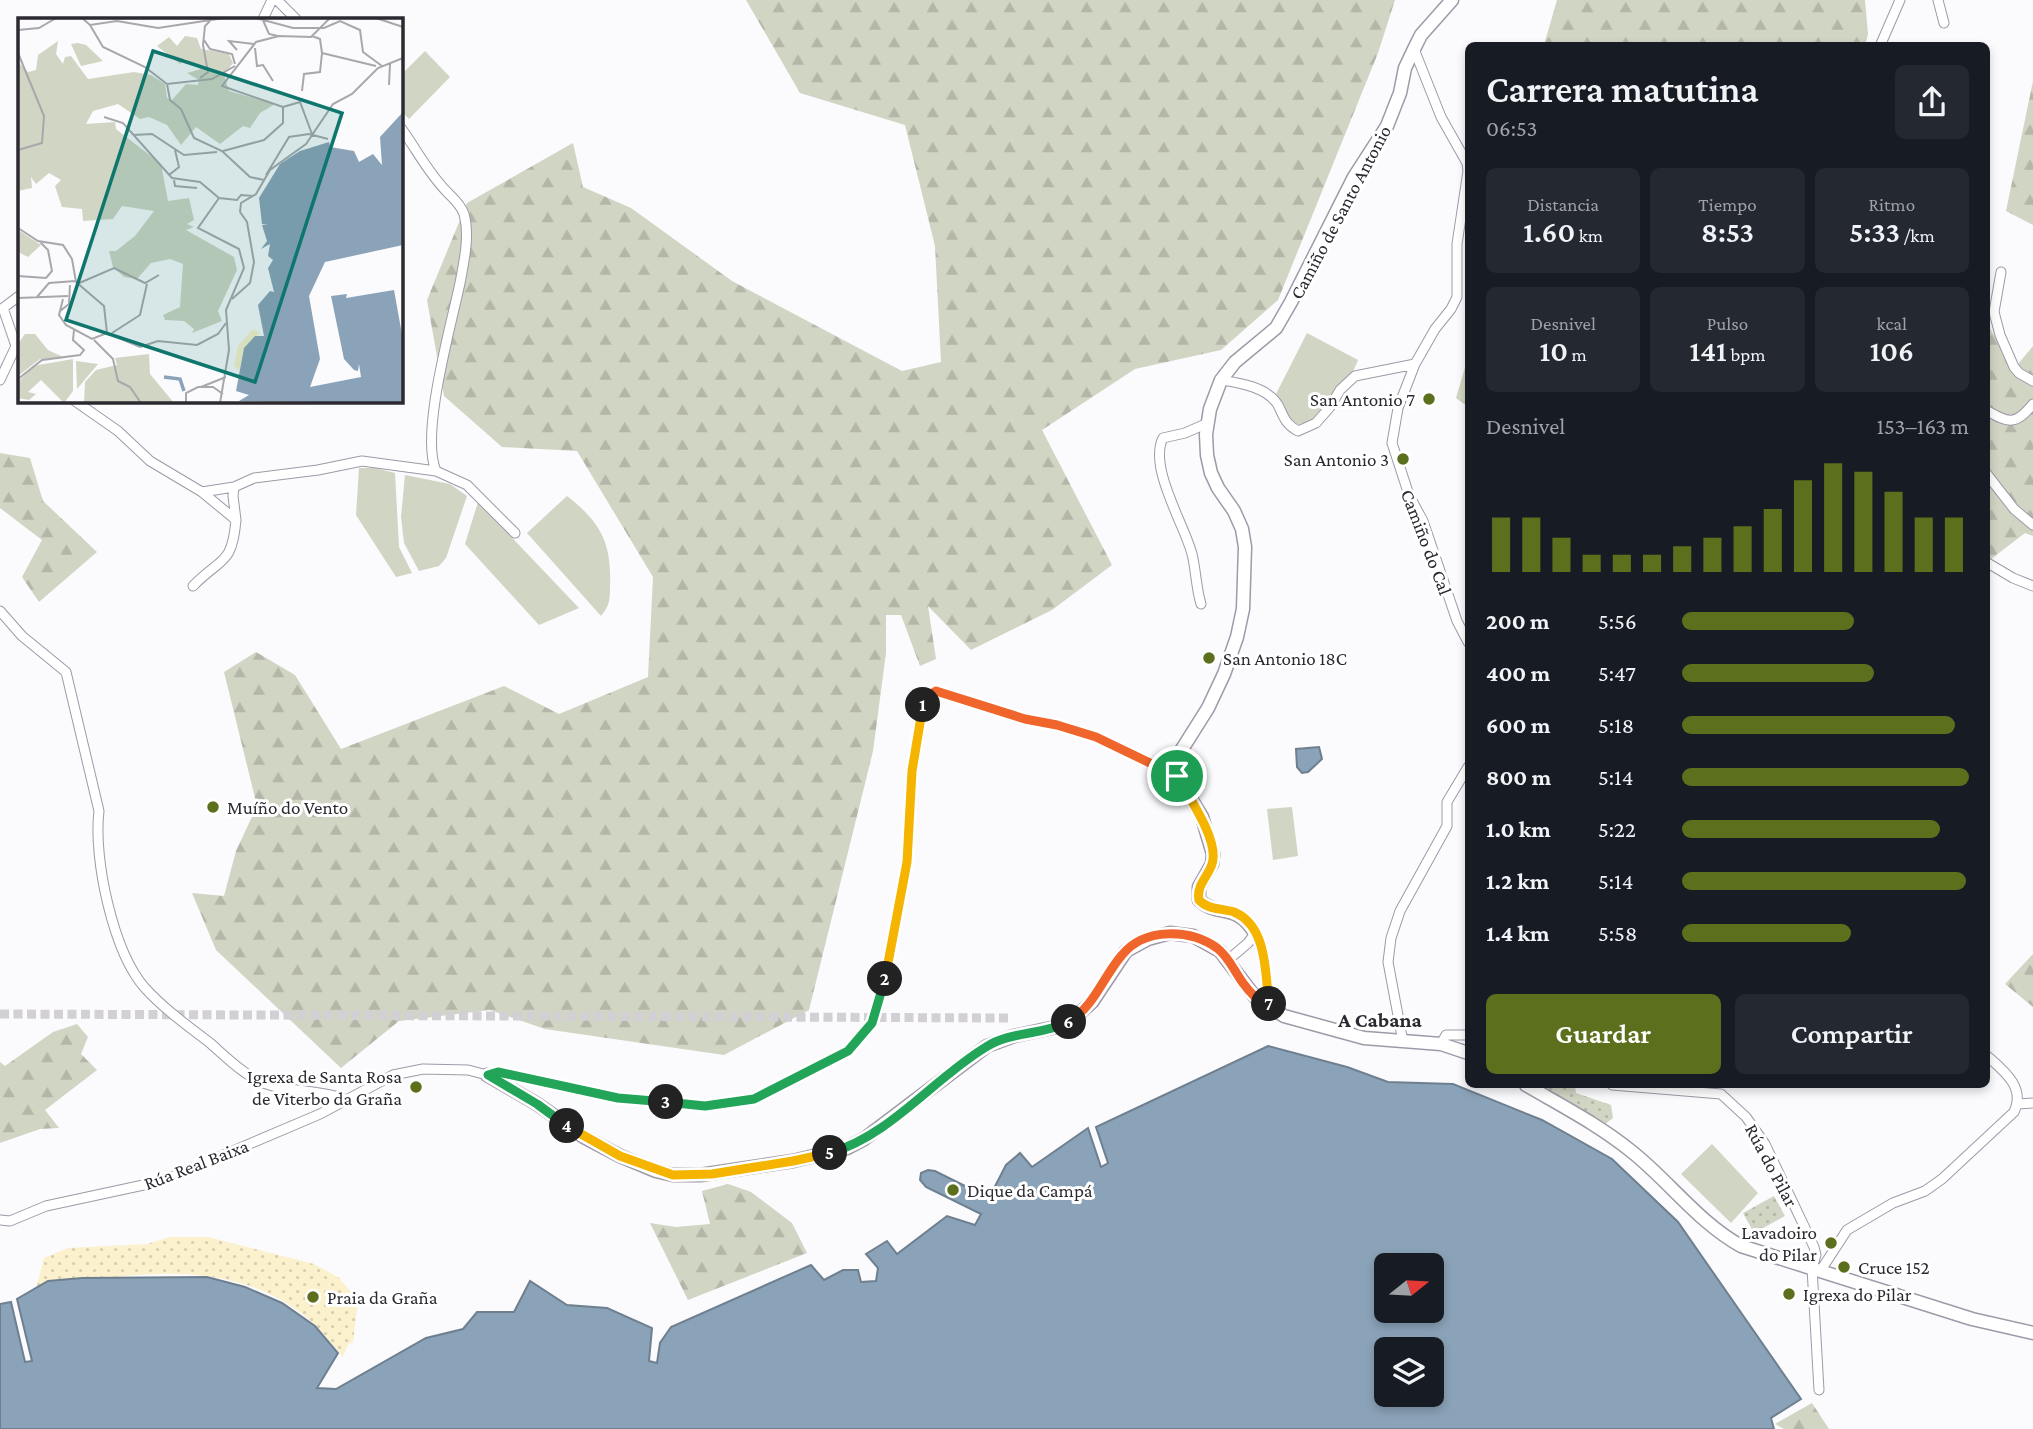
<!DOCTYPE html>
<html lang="es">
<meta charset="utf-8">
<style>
:root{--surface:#171b24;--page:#242831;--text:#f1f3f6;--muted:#9ea1a6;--accent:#5b6f1d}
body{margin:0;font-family:"Crimson Pro",serif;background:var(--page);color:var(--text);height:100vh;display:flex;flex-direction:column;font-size:26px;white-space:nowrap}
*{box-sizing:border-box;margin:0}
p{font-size:23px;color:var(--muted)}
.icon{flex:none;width:38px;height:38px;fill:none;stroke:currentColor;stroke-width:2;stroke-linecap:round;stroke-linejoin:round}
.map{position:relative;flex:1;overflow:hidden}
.drawer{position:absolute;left:1465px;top:42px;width:525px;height:1046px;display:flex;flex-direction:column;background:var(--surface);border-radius:10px;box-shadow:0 4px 10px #0003}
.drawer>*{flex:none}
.needle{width:46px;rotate:72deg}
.fabs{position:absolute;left:1374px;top:1253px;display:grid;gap:14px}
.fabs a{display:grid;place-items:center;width:70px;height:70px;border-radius:10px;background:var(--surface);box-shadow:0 4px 10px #0003;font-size:35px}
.pin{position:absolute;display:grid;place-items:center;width:60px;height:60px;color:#fff;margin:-30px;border:4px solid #fff;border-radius:50%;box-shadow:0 2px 7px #0007}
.km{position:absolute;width:35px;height:35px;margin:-18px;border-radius:50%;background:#222;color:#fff;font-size:19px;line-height:35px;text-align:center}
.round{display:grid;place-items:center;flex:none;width:74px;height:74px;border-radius:10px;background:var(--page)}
.headline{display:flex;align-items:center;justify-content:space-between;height:119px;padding:0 21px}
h1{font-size:38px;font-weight:600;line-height:52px}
.stats{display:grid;grid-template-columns:repeat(3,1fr);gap:10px;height:119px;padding:7px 21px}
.stats div{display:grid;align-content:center;border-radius:10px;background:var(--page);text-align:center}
.stats b{font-size:30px;font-weight:600}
.stats small{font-size:19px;font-weight:400}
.stats p{font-size:19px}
.chart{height:196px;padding:14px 21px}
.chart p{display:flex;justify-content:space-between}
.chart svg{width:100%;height:126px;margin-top:7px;stroke:var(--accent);stroke-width:6}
.button{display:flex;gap:14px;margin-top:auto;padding:14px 21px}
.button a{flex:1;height:80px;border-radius:10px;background:var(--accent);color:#fff;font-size:28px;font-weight:600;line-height:80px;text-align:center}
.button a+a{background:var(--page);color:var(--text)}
ul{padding:0 21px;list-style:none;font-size:23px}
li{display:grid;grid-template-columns:112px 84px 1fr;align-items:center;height:52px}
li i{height:18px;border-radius:9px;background:var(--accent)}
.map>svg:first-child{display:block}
.green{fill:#d1d5c3}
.forest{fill:url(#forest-firs)}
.sand{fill:url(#sand-dots)}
.park{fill:url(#park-dots)}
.water{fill:#8ba3b8;stroke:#6e7f8f;stroke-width:2;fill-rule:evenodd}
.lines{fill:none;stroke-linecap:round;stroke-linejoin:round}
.street-tunnel{stroke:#d2d0d4;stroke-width:9;stroke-dasharray:9 4.5;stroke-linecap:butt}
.street-casing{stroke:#9f99a8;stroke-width:11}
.secondary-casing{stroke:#9f99a8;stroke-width:15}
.street{stroke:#fff;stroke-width:9}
.secondary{stroke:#fff;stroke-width:12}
.split-1-casing{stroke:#fff;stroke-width:14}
.split-2-casing{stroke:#fff;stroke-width:14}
.split-3-casing{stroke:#fff;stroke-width:14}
.split-4-casing{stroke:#fff;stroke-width:14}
.split-5-casing{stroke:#fff;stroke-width:14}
.split-6-casing{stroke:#fff;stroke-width:14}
.split-7-casing{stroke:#fff;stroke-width:14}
.split-8-casing{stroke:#fff;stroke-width:14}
.split-1{stroke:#f0652b;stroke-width:9}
.split-2{stroke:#f5b400;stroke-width:9}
.split-3{stroke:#22a559;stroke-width:9}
.split-4{stroke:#22a559;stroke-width:9}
.split-5{stroke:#f5b400;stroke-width:9}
.split-6{stroke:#22a559;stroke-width:9}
.split-7{stroke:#f0652b;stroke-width:9}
.split-8{stroke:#f5b400;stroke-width:9}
.poi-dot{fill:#5b6f1d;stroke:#fff;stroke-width:2.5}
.labels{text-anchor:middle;stroke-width:6;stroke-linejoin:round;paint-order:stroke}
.street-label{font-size:19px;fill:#2c2a30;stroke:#fff}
.poi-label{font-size:19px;fill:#2c2a30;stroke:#fff;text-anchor:start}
.neighbourhood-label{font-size:21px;font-weight:bold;fill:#2c2a30;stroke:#fff}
.inset-river{fill:none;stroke:#8ba3b8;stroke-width:3.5}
.inset-road{fill:none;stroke:#a8a7ab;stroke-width:2}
.view{fill:#0f766e;fill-opacity:0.15;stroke:#0f766e;stroke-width:3.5}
.inset-edge{fill:none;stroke:#2c2a30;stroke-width:3.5}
</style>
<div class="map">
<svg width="2033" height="1429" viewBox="0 0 2033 1429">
<defs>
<pattern id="forest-firs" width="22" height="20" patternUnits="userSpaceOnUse" patternTransform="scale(1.75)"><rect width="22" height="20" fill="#d1d5c3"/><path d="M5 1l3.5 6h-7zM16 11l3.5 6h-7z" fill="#b4b7a8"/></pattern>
<pattern id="sand-dots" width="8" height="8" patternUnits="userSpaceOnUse" patternTransform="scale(1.75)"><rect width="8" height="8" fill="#fbf1cc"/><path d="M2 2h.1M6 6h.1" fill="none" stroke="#d7cfb0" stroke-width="1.8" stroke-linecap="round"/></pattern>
<pattern id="park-dots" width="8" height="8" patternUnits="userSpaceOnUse" patternTransform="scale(1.75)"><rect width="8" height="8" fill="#d1d5c3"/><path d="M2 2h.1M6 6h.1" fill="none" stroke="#b4b7a8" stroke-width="1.8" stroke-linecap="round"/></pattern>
</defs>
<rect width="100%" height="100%" fill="#fbfafd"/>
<path class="green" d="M425,51L450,77L409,119L401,111V75Z
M1307,333L1358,360C1350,382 1318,429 1292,424L1276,394Z
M359,468H375L395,473L399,547L412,573L396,577L356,515Z
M405,475L450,484L467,496L446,558L439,566L419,571L404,543L401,517Z
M567,496C600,522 612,542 610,586C610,598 610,606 601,616L527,533Z
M478,502L579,608L539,625L465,544Z
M1292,807L1298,856L1273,860L1267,809Z
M1712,1144L1758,1193L1731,1223L1681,1174Z"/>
<path class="forest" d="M746,0H1395L1378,53L1278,300L1221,350L1135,369L1042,430L1112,565L1052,610L971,650L928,606L936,659L920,666L901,615H886V653L873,751L809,1010L724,1055L545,1029L490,1010L399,1021L341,1068L216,950L192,893L224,896L236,851L257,806L224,672L256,652L295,675L341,749L504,686L559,714L648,677L653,577L577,451L502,447L444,396L427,300L467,203L573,143L583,187L631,208L732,281L902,371L941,362L935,246L905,125L800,93Z
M1557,0H1865L1868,34L1865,46L1544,45Z
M2033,81V225L2006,211Z
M1986,322L2014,369L2033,346V536L2025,533L1986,563Z
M1468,357V407L1456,398Z
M0,453L30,458L43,501L97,552L39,602L22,577L42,540L0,508Z
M2033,954V1007L2005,984Z
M77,1024L88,1037L81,1054L97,1070L45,1110L59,1128L40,1129L0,1143V1062L5,1066L53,1032Z
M728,1184L751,1192L792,1223L807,1253L688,1300L650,1223L676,1227L710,1224L702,1191Z
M1812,1403L1829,1429H1784L1775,1424Z"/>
<path class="sand" d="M170,1237H208L314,1264L338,1277L358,1300L353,1342L348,1344L343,1357C333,1345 323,1332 311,1321C236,1255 124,1271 35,1293L44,1258L68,1248L147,1244Z"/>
<path class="park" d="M1535,1085H1572L1575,1086L1576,1093L1611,1105L1613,1118L1604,1125Z
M1774,1196L1785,1216L1754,1233L1743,1213Z"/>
<path class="water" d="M1319,747L1322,759L1308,772L1302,773L1297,767L1296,749Z
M1268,1046L1347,1067L1388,1082L1453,1084L1542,1120L1612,1159L1678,1222L1801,1399L1771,1418L1774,1429H0V1304L11,1302L25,1362L32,1361L17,1299L48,1281L82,1278L207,1277L245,1287L282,1303L315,1326L338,1353L317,1388L336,1389L426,1338L463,1329L477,1312H514L530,1281L567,1305L607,1308L652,1328L649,1361L657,1363L660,1343L671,1327L811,1265L824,1280L843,1270H858L861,1282L876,1281L878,1268L866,1254L887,1241L897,1254L947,1216L975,1225L981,1214L926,1187L920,1180L921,1173L928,1170L935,1171L989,1198L1006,1165L1020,1153L1032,1167L1088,1128L1101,1167L1108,1163L1096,1127ZM1386,1265H1432V1311H1386ZM1386,1349H1432V1395H1386Z"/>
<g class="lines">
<path class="street-tunnel" d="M0,1014L1009,1018"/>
<g class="street-casing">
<path id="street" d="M277,0L296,19
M1938,0L1944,23
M263,19L272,0
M1880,46L1900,0
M1414,49L1441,117L1467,163L1468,171L1457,244V297L1451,309L1435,329L1415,364L1398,408L1392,443L1409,495L1423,521L1457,621L1468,642
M401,128C417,150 428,173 448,193C454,199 461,205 464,214C470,236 464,261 460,283C451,326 420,434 436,471L467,485L515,533
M2001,272L1994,312L2000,335L2014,367L2019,373L2033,381
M3,308L19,296
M0,380L16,346L3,308
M1221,380C1240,383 1267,387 1278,405C1284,417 1285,424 1298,431L1316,423L1330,407L1340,390L1355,376L1415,364
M75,401L118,431L150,461L202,492L234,487L254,478L318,470L362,461L436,471
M1986,410C2009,424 2016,425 2033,404
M1986,473L2014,509L2033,525
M234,487L233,496L236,520
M1986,562L2013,578L2033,586
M193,586C221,557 232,566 236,520L202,492
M1201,604C1196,588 1196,570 1192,554C1185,526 1148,467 1163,438L1185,433L1208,423
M0,611L22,636L66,672L99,811C93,858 113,952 145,988C164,1009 188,1026 210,1043C226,1057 242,1073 261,1082C283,1092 319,1089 344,1099
M1255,933L1265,961L1270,1009
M1228,960L1248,943L1255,933
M1403,1042L1388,962L1391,938L1400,911L1447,826V802L1468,767
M1441,1044L1446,1035H1468
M1612,1085L1721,1094L1746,1117L1765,1144L1814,1247L1816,1255L1812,1268L1819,1390
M2018,1104L2033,1103
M0,1220L10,1221L46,1206L162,1181L320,1114L393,1075L423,1069L468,1070L487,1075L498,1072L618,1098L705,1106L754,1099L848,1051L871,1023L883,987L907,862L912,771L921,714L926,698L936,691L1025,719L1057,725L1096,737L1177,776
M1821,1270L1847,1230L1893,1203L1925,1191L1942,1179L2014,1112C2026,1087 2003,1070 1986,1055"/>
</g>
<g class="secondary-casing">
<path id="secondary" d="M1255,933C1235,901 1218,918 1199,900V887L1212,864L1213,854L1202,817L1177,776L1179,754L1208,708L1224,674L1237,637L1243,609L1245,547L1242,529L1234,511L1218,488L1211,473L1207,455L1206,434L1210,409L1221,380L1235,362L1276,328L1291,302L1354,177L1387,126L1400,93L1405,68L1414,49L1421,35L1452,0
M487,1075L537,1104L584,1137L620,1156L656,1171L673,1175H700L793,1161L847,1148L864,1139L987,1046L1014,1036L1056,1027L1072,1020L1092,1002L1126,951L1148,939L1170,933L1193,936L1220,951L1255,997L1284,1016L1364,1038L1441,1044L1468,1053
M1526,1085C1562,1106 1599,1125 1631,1151C1669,1181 1698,1222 1741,1246L1972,1319L2033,1333"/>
</g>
<use href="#street" class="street"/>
<use href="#secondary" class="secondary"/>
</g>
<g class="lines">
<g class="split-1-casing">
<path id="split-1" d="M923,705L926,698L936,691L1025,719L1057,725L1096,737L1177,776"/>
</g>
<g class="split-2-casing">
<path id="split-2" d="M885,979L907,862L912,771L923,705"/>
</g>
<g class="split-3-casing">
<path id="split-3" d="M666,1102L705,1106L754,1099L848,1051L872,1023L885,979"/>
</g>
<g class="split-4-casing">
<path id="split-4" d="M567,1126L537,1104L488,1075L498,1072L618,1098L666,1102"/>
</g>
<g class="split-5-casing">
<path id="split-5" d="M567,1126L620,1156L673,1175L712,1174L793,1161L830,1153"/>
</g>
<g class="split-6-casing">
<path id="split-6" d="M830,1153C891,1135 933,1079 986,1047C1011,1031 1043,1035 1069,1022"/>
</g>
<g class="split-7-casing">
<path id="split-7" d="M1069,1022C1095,1005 1103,977 1122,955C1145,927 1190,929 1217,948C1229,957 1234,971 1243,983C1250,993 1260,1002 1270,1009L1269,1004"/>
</g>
<g class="split-8-casing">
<path id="split-8" d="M1177,776C1188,796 1220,841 1212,864C1208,877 1196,885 1199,900C1208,910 1222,908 1234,912C1268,926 1265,975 1269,1004"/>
</g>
<use href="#split-1" class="split-1"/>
<use href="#split-2" class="split-2"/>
<use href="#split-3" class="split-3"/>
<use href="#split-4" class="split-4"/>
<use href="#split-5" class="split-5"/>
<use href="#split-6" class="split-6"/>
<use href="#split-7" class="split-7"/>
<use href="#split-8" class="split-8"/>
</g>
<g class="poi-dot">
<circle cx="1429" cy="399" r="7"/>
<circle cx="1403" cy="459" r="7"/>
<circle cx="1209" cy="658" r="7"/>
<circle cx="213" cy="807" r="7"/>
<circle cx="416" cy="1087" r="7"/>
<circle cx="953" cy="1190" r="7"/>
<circle cx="1831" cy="1243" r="7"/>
<circle cx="1844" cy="1267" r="7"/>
<circle cx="1789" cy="1294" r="7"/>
<circle cx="313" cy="1297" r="7"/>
</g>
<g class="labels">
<g class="street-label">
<text transform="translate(1340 212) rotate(-62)" y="7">Camiño de Santo Antonio</text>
<text transform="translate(1427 542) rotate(69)" y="7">Camiño do Cal</text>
<text transform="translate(196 1164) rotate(-21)" y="7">Rúa Real Baixa</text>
<text transform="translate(1772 1165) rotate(62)" y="7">Rúa do Pilar</text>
</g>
<g class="poi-label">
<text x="1415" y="406" text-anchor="end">San Antonio 7</text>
<text x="1389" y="466" text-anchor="end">San Antonio 3</text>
<text x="1223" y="665">San Antonio 18C</text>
<text x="227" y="814">Muíño do Vento</text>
<text x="402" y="1083" text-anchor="end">Igrexa de Santa Rosa<tspan x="402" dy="22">de Viterbo da Graña</tspan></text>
<text x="967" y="1197">Dique da Campá</text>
<text x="1817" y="1239" text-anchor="end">Lavadoiro<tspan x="1817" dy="22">do Pilar</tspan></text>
<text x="1858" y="1274">Cruce 152</text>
<text x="1803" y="1301">Igrexa do Pilar</text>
<text x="327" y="1304">Praia da Graña</text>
</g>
<g class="neighbourhood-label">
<text x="1380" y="1027">A Cabana</text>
</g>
</g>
<g transform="translate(18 18)">
<rect width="385" height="385" fill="#fbfafd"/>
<path d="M167,18L179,20L183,31L211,36L215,45L206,57L211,73L257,86L242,95L232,110L225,108L202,126L178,109L163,127L149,107L131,99L122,101L100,86L75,93L68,106L97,104L98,111L143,146L150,183L171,180L176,202L169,206L176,209L168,212L216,239L219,252L200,293L204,303L174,315L176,311L166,303L147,302L145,297L162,289L165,246L152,241L133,245L119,261L106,259L95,249L91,233H98L117,218L136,193L104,188L95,201L65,203L64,191L44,189L37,168L43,162L31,155L18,166L13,159L14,170L0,173V44L10,54L18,52L20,37L40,23L38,36L45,46L47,39L53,38L70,61L116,54L133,57L147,66L149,80L154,82L168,66L180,67L181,62L169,55L183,51L167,41L162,46L139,28L151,19L159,28ZM60,25L68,27L85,43L63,48L53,26ZM0,212L23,227L10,239L0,234ZM7,316H17L30,332L47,340L22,341L0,358V326ZM131,336L132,356L156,385H66L67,364L78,352L99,347L97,340ZM55,341V373L46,385L23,362L10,374L18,376L11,382L0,380V364L15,348ZM58,343L80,346L59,371Z" fill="#d1d5c3"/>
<path d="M235,311L242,315L226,330L221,353L216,347L220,328Z" fill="#fbf1cc"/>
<path d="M385,94V227L307,244L291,278L302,341L292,369L343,359L341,346L340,353L336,352L326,341L313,278L329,276L328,280L376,272L385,322V385L221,383L231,377L218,373L226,330L237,318H246L240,287L252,273L256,274L250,250L255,242L250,238L252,226L243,231L249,223L244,207L250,206H244L241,180L262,146L282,133L311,124L312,129L336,133L341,144L355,136L364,147L362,119Z" fill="#8ba3b8"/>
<path class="inset-river" d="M146,359L162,361L166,373"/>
<path class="inset-road" d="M64,0L72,7L99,3L140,10L206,0M238,0L275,10H306L322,3L342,12L345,34L364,48M244,0L251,16L260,18M251,0H292M358,0L385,9M72,7L85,29L127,49L149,66L194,61L217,48M0,12L21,10L38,0M294,18L302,21L304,35M186,22L192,31L214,36L217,46M237,30L239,48L245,47L255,63M219,32L211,23L236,26M0,35L26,98L24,125L0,132M182,60L190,54L185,27L187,8L192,3M149,66L152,82L163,91L176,120L204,133L232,159L246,162M371,67L372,46M284,73L286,56L302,54L304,35L358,48M265,89L204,68L238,24L261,18L293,19L312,0M265,89L282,84L294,116M86,99L105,105L154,160L182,164L201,180L219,182L223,177L235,178M115,117L134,116L166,137L199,134M205,133L246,122L265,105V89M151,157L161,149L157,132M248,157L271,119L291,116L310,121M156,162L157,168L179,170M201,180L180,210L221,231L226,250L208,292L211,332L202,385M222,194L223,185L238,176L252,152L288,126L315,86L334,76L360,50L385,40M0,210L20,223L45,227L54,241L58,264L86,288L89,315M22,224L30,232L34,253L28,260M0,258L28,260M59,266L96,250L127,265L141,257M19,279L31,265L57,263M0,280L50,278M45,281L41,297L48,307L74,321L89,315M214,281L232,265L236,244L229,204L222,194M42,293L51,286L52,267M89,315L122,329L140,323L179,327L200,316L208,305M94,315L122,297L129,266M76,322L95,341L100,363L112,369L123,385M0,361L24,342L62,337L66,332L55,322L56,312M183,369L208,359M168,385V375L180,369H195L205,376"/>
<path class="view" d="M135,33L324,95L237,364L48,302Z"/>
<rect width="385" height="385" class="inset-edge"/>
</g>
</svg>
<div class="fabs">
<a><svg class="needle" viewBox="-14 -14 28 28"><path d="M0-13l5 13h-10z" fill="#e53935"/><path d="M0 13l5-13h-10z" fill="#9ea1a6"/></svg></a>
<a><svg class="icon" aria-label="layers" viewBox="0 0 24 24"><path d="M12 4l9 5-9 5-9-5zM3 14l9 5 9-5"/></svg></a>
</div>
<div class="pin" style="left:1177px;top:776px;background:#1e9e55"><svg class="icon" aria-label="arrive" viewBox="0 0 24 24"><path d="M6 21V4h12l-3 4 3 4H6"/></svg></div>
<b class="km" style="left:923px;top:705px">1</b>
<b class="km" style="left:885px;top:979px">2</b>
<b class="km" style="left:666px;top:1102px">3</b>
<b class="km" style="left:567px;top:1126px">4</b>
<b class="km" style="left:830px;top:1153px">5</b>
<b class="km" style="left:1069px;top:1022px">6</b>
<b class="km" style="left:1269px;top:1004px">7</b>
<section class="drawer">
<div class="headline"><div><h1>Carrera matutina</h1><p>06:53</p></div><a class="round"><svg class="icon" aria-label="share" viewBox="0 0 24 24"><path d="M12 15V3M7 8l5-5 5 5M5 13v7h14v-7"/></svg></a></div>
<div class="stats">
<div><p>Distancia</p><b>1.60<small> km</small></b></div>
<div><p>Tiempo</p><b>8:53</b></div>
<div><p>Ritmo</p><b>5:33<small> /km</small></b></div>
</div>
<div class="stats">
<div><p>Desnivel</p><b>10<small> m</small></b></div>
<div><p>Pulso</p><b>141<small> bpm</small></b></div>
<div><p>kcal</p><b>106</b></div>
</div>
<div class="chart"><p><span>Desnivel</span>153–163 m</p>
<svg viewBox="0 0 160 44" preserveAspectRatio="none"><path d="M5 44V25M15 44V25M25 44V32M35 44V38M45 44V38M55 44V38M65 44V35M75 44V32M85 44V28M95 44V22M105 44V12M115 44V6M125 44V9M135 44V16M145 44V25M155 44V25"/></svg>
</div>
<ul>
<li><b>200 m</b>5:56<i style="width:60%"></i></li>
<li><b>400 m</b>5:47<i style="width:67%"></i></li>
<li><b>600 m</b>5:18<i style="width:95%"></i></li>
<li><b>800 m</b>5:14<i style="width:100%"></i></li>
<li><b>1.0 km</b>5:22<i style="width:90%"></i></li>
<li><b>1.2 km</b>5:14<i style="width:99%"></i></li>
<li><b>1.4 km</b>5:58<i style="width:59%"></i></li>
</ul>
<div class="button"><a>Guardar</a><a>Compartir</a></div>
</section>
</div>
